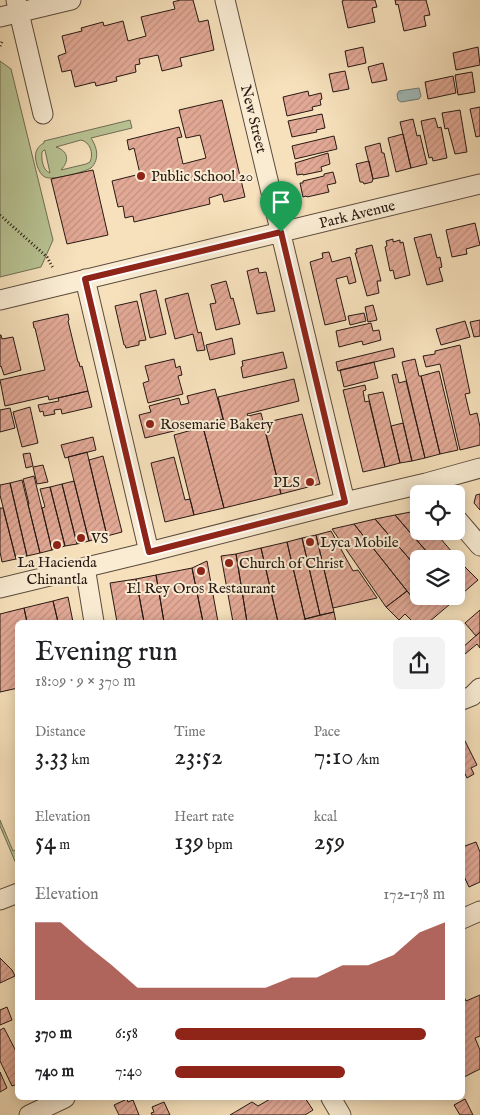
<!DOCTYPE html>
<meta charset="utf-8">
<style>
:root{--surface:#fff;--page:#f2f2f2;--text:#202124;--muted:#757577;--accent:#8f2418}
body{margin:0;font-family:"IM FELL English",serif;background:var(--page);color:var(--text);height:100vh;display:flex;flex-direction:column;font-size:19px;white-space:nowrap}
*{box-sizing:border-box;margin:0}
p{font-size:16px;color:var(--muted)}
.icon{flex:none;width:28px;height:28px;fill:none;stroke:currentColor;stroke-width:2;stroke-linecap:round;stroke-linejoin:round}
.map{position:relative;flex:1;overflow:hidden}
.sheet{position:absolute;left:15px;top:620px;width:450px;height:480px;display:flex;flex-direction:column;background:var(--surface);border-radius:8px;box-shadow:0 2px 12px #0003}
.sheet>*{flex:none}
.buttons{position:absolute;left:410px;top:485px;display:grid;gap:10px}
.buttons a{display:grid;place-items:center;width:55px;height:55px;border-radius:8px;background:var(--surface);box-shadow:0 2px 12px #0003;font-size:25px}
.pin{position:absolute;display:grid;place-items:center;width:42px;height:42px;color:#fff;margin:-51px -21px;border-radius:50% 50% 50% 0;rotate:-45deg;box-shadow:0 0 5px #0007}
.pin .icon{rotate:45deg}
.round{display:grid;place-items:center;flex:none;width:52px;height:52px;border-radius:8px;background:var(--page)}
.summary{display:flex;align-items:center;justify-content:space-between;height:85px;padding:0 20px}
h1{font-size:28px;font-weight:600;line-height:38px}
.metrics{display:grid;grid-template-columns:repeat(3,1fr);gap:8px;height:85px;padding:5px 20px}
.metrics div{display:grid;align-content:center}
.metrics b{font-size:25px;font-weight:600}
.metrics small{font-size:14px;font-weight:400}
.metrics p{font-size:14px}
.chart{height:140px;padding:10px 20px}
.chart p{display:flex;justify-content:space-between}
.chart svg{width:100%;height:90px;margin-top:5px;fill:var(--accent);opacity:.7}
ul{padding:0 20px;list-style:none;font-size:16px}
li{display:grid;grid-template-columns:80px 60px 1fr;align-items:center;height:38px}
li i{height:12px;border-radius:6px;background:var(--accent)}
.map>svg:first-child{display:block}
.grass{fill:url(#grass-tufts);stroke:#706e54}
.park{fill:#b8c394;stroke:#706e54;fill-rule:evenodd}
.water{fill:url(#water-ripples);stroke:#717a78}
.building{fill:url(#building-hatch);stroke:#281913}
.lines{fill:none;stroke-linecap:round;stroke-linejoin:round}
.minor-casing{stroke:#5c4b3d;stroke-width:21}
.path{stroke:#281913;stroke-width:3;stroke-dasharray:1 2.5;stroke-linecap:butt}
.minor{stroke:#f9ecd3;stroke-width:19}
.route-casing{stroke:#fff;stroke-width:10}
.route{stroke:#8f2418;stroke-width:6}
.poi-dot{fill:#8f2418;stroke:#f9ecd3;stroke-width:2}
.labels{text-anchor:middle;stroke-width:4;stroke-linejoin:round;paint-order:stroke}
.street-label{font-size:15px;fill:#281913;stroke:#f9ecd3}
.poi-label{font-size:15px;fill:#281913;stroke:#f9ecd3;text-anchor:start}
</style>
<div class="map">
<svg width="480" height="1115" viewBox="0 0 480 1115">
<defs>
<pattern id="grass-tufts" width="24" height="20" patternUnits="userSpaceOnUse" patternTransform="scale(1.25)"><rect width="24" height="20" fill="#b8c394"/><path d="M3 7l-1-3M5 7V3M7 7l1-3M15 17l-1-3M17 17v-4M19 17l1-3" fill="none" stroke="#9ea77f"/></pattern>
<pattern id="water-ripples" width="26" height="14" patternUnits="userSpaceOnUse" patternTransform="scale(1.25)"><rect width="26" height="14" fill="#a1bbbb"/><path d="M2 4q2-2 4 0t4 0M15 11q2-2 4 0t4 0" fill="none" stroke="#8ba0a0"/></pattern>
<pattern id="building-hatch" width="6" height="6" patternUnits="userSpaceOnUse" patternTransform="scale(1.25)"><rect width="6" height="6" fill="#e2a996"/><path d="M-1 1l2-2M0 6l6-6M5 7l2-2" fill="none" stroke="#c29180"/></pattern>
</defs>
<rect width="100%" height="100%" fill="#f6e1bc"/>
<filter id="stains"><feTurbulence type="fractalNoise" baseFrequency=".004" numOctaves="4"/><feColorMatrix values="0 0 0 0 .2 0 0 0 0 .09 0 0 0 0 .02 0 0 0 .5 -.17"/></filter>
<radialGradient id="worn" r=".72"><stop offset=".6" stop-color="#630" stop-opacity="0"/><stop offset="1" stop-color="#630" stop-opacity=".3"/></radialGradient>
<path class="grass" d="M0,820L13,851L17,849V866L0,826Z"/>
<path class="park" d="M0,61L11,69L53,240L41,267L0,277Z
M130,120L132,128L91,138C97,147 100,159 91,168C84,172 52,181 45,177C38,174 34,158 36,152C38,147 40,145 44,143V141ZM81,140C90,142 94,153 90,162L86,164L61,170C70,160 68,151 56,147ZM44,150H45L50,173C43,171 41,159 42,152Z"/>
<path class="water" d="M419,88L421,96L419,99L401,102L398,100L397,94L399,91Z"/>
<path class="building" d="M180,0H193L199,22L208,20L214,50L180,58L182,66L162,71L158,55L139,59L140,64L135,65L136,72L116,77L117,81L96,86L95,82L75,87L71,70L62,72L58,56L66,53L62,36L82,31L81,28L103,22L104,26L123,21L128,41L146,36L141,17L175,9L173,2Z
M344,0H375L377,7L372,8L375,22L348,28L342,1Z
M395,0H426L430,15L424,16L426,26L404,31L398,4L396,5Z
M363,47L366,63L348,67L345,51Z
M478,47L480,65L456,70L453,53Z
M383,63L387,80L372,83L368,67Z
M345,71L349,89L333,92L329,74Z
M472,72L475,92L458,95L455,75Z
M453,76L456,93L428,99L425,82Z
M308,91L309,96L321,93L322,99L320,100L321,105L312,107L313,110L287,116L283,97Z
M222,100L245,197L224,202L222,194L209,198L210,204L134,222L133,216L125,218L123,206L118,207L112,181L140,174L134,148L129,150L127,140L179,127L182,137L177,138L183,164L206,158L200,135L186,138L179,110Z
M480,107V136L476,137L470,109Z
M460,110L467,152L455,154L448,128L445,129L442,113Z
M322,114L325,128L316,130L317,132L292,137L288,121Z
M435,118L438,128L441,127L447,158L433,161L432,157L429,158L421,121Z
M413,119L417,136L420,135L427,164L411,168L400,122Z
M403,134L411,168L396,172L388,138Z
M334,136L337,149L295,159L292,146Z
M380,143L382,153H384L389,176L373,179L365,147Z
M328,153L330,164L321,167L322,171L303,175V174L297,175L295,163Z
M369,161L373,179L372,182L364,184L363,182H360L356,164Z
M93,170L108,235L67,244L51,179Z
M333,172L336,183L327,185L329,192L307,197L306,196L303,197L300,183H303V181L324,176V174Z
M475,223L480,245L466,249L467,254L452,257L446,230Z
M431,234L437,258L440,257L442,267L439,268L443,281L427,285L414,238Z
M393,239V242L400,240V243L403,242L410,275L395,279L393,270L390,271L385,247L387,246L386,241Z
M372,245L381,281H377L379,293L367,296L355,253H357L356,249Z
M329,252L332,262L350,257L356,282L349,284L347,276L336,279L346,320L325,325L310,262L323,258L322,253Z
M258,268L259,273L266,272L275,311L257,314L247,271Z
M226,281L231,299L233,298L240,324L216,330L210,304L216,303L211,285Z
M156,290L166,334L150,338L140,294Z
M188,293L198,333L201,332L205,350L197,351L193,334L175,339L165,299Z
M137,301L146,340L139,341V345L126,348L125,345H124L115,306Z
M373,305L377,320L368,322L365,307Z
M364,313L366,321L350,325L348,316Z
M68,314L69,320L68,321L78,362H79L80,367L82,366L88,391L49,400L48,396L5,406L0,380L45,370L35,328H34L33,322Z
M480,320V336L474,337L470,322Z
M465,321L470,337L441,345L436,329Z
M371,323L373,331L379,330L381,340L363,345L362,341L339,347L336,331Z
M0,335H1L2,339L13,337L21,370L4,375L1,366L0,367Z
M232,338L235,354L210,360L206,345Z
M460,345L470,393L465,394L470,415L477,413L480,427V445L460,450L440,364L426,367L423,356L435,354V351Z
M393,348L395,357L338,371L336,362Z
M283,352L287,368L243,378L241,367L243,366L242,361Z
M174,359L176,368L180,366L182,375L178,376L183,394L148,403L143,383L149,381L145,366Z
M415,359L419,376H421L440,454L425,458L402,362Z
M374,362L378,378L344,387L340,370Z
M439,371L458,450L440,454L421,376Z
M397,374L399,383L406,381L425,458L412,461L392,375Z
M294,379L299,401L247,414L248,416L261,413L281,494L224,508L203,427L224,422L218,397Z
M365,385L366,390L363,391L365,402L369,401L385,467L363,472L343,390Z
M215,389L223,419L145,438L139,415L151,412L149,406L179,398L181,405L189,403L187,396Z
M88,391L92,407L62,414L61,409L54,410L55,414L44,416L43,411L40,412L38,405L59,401L58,398Z
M383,392L400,463L385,467L368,395Z
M30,407L38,443L22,447L13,412Z
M10,408L15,428L0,432V410Z
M302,414L320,484L281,494L263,423Z
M403,423L412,461L400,463L391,426Z
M203,427L224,508L194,515L174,435Z
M93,437L96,450L65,458L61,445Z
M87,452L107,536L89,541L68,457Z
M30,453L33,466L26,468L23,454Z
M103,456L122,532L107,536L89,460Z
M174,457L185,500L190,499L194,515L165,522L151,463Z
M43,465L48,482L37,484L33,467Z
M34,476L52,550L40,553L28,504H29L23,479Z
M22,480L40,553L27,556L10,483Z
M74,481L89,541L77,544L62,484Z
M10,483L27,556L16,559L0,495V485Z
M62,484L77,544L65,546L50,487Z
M50,487L65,546L52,550L42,508L45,507L40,489Z
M480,494V510L474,503L476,495Z
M0,508H3L16,559L2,562L0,552Z
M416,511L419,515V531H434L465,567L456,574V559H433L395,515Z
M395,515L433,559H419V570L375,519Z
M375,519L419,570V596L415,600L407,591L354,524Z
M354,524L407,591L386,607L332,529Z
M331,531L353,571L358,570L377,598L333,608L316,535Z
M316,535L334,612L320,615L302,538Z
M302,538L320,615L305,619L287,542Z
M287,542L305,619L306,622H278L261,548Z
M261,548L278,622H247L236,554Z
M236,554L247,622H233L221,556Z
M207,561L218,622H203L192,568Z
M465,567L478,580L429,622H413L405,614L399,620L386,607L407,591L415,600L419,596H456V574Z
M192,568L203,622H164L156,575Z
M156,575L164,622H144L136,579Z
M136,579L144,622H117L110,583Z
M68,597L73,622H58L53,601Z
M53,601L58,622H27L24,608Z
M24,608L27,622H18V688L0,692V614Z
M480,610V632L476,636L465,623Z
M334,612L336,622H306L305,619Z
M480,632V648L477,644L465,654L462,651V648Z
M462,735L477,765L471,768L474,774L467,778L462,768Z
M476,842L480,852V882L469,887L462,872V847Z
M0,958L12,970L15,976L0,983Z
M462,993L466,1001L480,995V1036L475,1038L480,1050V1069L462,1078Z
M7,1007L12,1020L0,1025V1010Z
M4,1028L18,1055V1084L12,1086L0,1061V1030Z
M0,1072L7,1088L0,1092Z
M272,1098H305L313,1110L305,1115H230L252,1102L258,1106Z
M127,1099L128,1102L133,1100L139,1115H119L114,1105Z
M465,1099L473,1115H460L454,1105Z
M164,1102L170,1115H152L151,1113L154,1112L152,1107Z"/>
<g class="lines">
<g class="minor-casing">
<path id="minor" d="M16,0L43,114
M225,0L345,502
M0,17L71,0
M85,279L149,552
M0,300L480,184
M456,518L480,546
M85,567L94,622
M0,588L149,552L345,502L426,483L480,468
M462,700L472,696L480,688
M0,900L18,893
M462,919L480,911
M331,1098L341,1115
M29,1115L65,1098"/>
</g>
<path class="path" d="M0,46L3,40
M0,215L47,257L53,268"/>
<use href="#minor" class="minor"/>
</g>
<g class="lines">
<g class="route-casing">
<path id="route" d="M281,232L345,502L149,552L85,279Z"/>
</g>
<use href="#route" class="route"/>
</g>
<g class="poi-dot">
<circle cx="141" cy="176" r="5"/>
<circle cx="150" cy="424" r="5"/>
<circle cx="310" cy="482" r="5"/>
<circle cx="81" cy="538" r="5"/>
<circle cx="310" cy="542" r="5"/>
<circle cx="57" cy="545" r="5"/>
<circle cx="229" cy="563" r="5"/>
<circle cx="201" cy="571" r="5"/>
</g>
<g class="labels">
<g class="street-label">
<text transform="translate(254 119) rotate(76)" y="5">New Street</text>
<text transform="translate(357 214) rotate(-14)" y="5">Park Avenue</text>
</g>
<g class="poi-label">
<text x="151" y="181">Public School 20</text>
<text x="160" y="429">Rosemarie Bakery</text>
<text x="300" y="487" text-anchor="end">PLS</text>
<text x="91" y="543">VS</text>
<text x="320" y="547">Lyca Mobile</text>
<text x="57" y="567" text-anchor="middle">La Hacienda<tspan x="57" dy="17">Chinantla</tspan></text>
<text x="239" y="568">Church of Christ</text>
<text x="201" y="593" text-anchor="middle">El Rey Oros Restaurant</text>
</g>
</g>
<rect width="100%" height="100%" filter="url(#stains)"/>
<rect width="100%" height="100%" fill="url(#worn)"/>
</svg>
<div class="buttons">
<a><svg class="icon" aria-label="locate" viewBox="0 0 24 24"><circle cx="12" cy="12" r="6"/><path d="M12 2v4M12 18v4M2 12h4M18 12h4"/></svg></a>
<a><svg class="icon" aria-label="layers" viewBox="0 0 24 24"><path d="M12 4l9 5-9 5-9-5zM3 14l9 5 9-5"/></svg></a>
</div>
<div class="pin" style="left:281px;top:232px;background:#1e9e55"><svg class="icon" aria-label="arrive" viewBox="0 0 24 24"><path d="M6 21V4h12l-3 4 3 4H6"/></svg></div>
<section class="sheet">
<div class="summary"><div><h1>Evening run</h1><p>18:09 · 9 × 370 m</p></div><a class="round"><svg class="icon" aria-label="share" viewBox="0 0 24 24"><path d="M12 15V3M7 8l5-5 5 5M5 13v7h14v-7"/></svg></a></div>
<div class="metrics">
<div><p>Distance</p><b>3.33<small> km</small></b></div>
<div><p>Time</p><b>23:52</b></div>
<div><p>Pace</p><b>7:10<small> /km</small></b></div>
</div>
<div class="metrics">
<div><p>Elevation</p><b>54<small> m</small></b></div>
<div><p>Heart rate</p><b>139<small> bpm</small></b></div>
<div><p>kcal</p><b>259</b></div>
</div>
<div class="chart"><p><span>Elevation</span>172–178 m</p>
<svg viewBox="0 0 160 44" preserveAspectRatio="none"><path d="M0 44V6L10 6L20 17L30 27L40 38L50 38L60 38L70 38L80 38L90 38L100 33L110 33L120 27L130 27L140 22L150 11L160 6V44z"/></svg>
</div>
<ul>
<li><b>370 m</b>6:58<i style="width:93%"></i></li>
<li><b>740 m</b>7:40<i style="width:63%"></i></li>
</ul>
</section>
</div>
